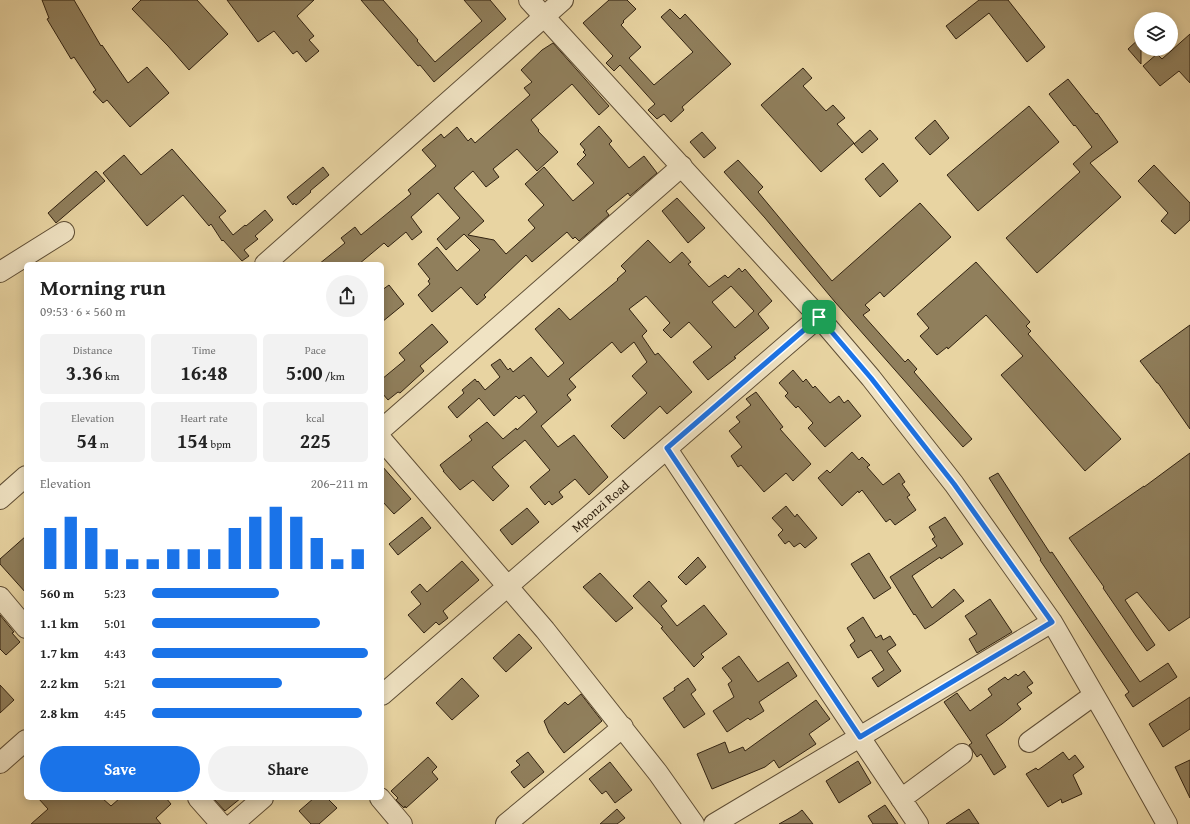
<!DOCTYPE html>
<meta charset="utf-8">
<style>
:root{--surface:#fff;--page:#f2f2f2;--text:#222;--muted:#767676;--accent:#1a73e8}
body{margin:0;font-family:"Gentium Book Plus",serif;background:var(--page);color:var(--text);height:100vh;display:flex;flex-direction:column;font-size:15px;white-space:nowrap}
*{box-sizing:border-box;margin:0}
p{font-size:13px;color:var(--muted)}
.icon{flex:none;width:22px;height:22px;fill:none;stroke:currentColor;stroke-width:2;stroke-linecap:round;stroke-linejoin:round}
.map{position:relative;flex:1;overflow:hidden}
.panel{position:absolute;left:24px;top:262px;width:360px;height:538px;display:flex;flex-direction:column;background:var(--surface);border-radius:6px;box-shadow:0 2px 10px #0003}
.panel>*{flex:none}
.tools{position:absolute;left:1134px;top:12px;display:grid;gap:8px}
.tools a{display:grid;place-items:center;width:44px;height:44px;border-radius:50%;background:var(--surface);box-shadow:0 2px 10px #0003;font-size:20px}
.pin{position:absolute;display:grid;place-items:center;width:34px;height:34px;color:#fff;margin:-17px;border-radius:8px;box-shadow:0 2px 6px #0006}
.round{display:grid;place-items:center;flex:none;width:42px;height:42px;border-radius:21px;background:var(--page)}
.summary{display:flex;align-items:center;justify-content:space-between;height:68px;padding:0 16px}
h1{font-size:22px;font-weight:600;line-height:30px}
.figures{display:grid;grid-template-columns:repeat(3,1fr);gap:6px;height:68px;padding:4px 16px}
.figures div{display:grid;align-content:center;border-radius:6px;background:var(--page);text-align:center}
.figures b{font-size:20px;font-weight:600}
.figures small{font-size:11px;font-weight:400}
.figures p{font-size:11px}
.chart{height:112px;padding:8px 16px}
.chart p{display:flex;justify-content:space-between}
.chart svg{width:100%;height:72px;margin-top:4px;stroke:var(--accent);stroke-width:6}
.button{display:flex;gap:8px;margin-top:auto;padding:8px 16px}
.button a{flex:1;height:46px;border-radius:24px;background:var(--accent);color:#fff;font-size:16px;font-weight:600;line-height:46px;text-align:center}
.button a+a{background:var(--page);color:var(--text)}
ul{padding:0 16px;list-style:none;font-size:13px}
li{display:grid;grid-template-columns:64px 48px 1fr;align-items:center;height:30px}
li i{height:10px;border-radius:5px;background:var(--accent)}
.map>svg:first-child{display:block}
.building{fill:#907f5c;stroke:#312211;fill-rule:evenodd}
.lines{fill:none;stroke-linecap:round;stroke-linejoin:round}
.minor-casing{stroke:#5f4e35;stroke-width:22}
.minor{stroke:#f0e3c3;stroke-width:20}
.route-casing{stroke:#fff;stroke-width:8}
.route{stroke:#1a73e8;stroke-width:5}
.labels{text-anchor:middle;stroke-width:3;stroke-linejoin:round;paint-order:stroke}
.street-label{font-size:13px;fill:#312211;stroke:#f0e3c3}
</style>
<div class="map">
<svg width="1190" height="824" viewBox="0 0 1190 824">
<rect width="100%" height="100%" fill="#e8d4a2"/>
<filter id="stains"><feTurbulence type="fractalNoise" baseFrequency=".005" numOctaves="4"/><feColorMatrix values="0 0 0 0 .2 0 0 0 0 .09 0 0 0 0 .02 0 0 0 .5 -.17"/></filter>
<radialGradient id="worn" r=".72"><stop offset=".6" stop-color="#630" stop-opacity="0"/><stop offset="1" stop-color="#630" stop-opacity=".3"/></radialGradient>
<path class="building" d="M42,0H74L101,46L102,45L128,83L147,67L169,93L130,127L107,100L103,103L93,92L96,90L74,57L71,59L47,19L49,18Z
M141,0H197L228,34L189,70L168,46L132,9Z
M227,0H314L297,16L314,36L309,40L319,51L306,62L297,51L293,54L274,31L258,42Z
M361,0H383L418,40L417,41L435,62L482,21L464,0H490L506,19L434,82L420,65L418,66Z
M609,0H627L636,9L623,21L624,22L621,25L641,47L629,58L654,85L693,52L661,17L670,9L680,19L685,14L731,64L682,107L684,110L671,122L664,114L657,119L648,110L655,104L620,65L614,71L606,63L613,56L583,23Z
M979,0H1008L1045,47L1027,62L989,13L956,39L946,26Z
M1190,34V83L1179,71L1160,86L1143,66L1157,54L1162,59Z
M1141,37V64L1128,49Z
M553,43L609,106L599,115L572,84L531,120L539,130L538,131L558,152L537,171L517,149L493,169L499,177L486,187L473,171L454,188L484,221L468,235L494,240L506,254L535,228L528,220L544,205L525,184L544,167L573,201L594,183L577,164L586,155L583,152L585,150L580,144L599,126L612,141L609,144L629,168L644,156L657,173L630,196L628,193L606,211L609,215L579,241L575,237L573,239L567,232L532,262L526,255L484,295L486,297L477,305L461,287L432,312L418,295L430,284L428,281L430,279L418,264L437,247L457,271L480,250L464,234L446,250L437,239L460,218L438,193L411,217L422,232L412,240L406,232L388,247L384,243L359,264H319L345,243L341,238L355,227L361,235L411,194L408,190L436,166L422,150L441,134L444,138L457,127L468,141L471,138L475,143L530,95L524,88L532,82L521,70L542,50Z
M803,68L812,78L803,86L826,111L833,105L845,118L837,124L854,143L821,172L761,105Z
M1068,79L1096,114L1097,113L1118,142L1090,163L1121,197L1037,273L1006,238L1080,172L1073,164L1092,147L1075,125L1074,126L1049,94Z
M1029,106L1059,142L978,211L947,175Z
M935,120L949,138L930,155L915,138Z
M870,130L878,139L862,153L854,144Z
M702,132L716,148L704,158L690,142Z
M172,149L226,211L219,217L233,235L245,225L246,226L265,210L273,220L255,236L258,239L244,250L249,256L242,261L223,240L222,241L211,224L209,226L183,195L147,226L103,173L124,155L141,175Z
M738,160L763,187L758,192L832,281L920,203L951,237L884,297L880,292L865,305L870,310L863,315L905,362L908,359L917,369L914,372L972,439L963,447L835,302L765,218L724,172Z
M883,163L898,181L880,197L865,179Z
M1154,165L1190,203V220L1175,234L1161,221L1168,213L1138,181Z
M323,167L329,175L310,191L311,192L296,205L294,203L293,205L287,197Z
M96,171L105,181L56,223L48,213Z
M677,198L705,228L688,243L662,211Z
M648,240L670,263L682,252L691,262L688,264L709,287L725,275L728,278L739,268L742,272L745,269L772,301L758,314L769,328L734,357L736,358L708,380L693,362L712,347L689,322L671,338L663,330L670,323L646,296L629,309L647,331L642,336L655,355L658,353L692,392L667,414L660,406L624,439L611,426L647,393L632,376L647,362L634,342L621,353L612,342L569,379L576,387L567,395L571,400L541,426L558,447L574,435L608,477L589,495L575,479L559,492L563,497L552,505L549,501L545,505L530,487L550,470L525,440L492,467L509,486L493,501L473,480L460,490L443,471H444L440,465L472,440L469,436L487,422L503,439L516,428L517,430L537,412L524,395L519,399L516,396L494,416L479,398L457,418L448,407L464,393L462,390L475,379L477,382L478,381L485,390L500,377L491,365L500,359L508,370L510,368L513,372L531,357L548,377L564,363L535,329L559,308L570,320L618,280L617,279L626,271L621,266ZM731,286L754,311L735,328L712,302Z
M976,262L1030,322L1026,326L1031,331L1028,334L1121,439L1085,471L1001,375L1023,356L986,315L948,349L947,347L937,355L920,336L929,328L917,314Z
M389,285L404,304L382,322V290Z
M432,324L448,342L420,366L424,371L400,393L398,392L388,400L382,393V379L405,360L399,353Z
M1190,325V429L1158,383H1157L1140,361Z
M793,370L803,382L806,379L813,388L815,386L830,403L839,396L844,403L848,400L861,416L825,447L808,428L813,423L798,406L796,408L785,396L788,393L779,383Z
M756,392L783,427L780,429L811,464L793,481L786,473L764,492L741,465L738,467L731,456L742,447L729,431L740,422L736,417L751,405L746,399Z
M852,452L859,460L862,457L870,465L867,467L883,485L899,473L905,482L902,484L910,495L907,497L916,510L895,525L890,519L886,522L862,490L859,493L858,491L842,506L818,478L827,470L830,473Z
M1190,453V617L1169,631L1137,592L1125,600L1155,645L1147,651L1136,636L1103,588L1104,587L1069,538L1144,486V487Z
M382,466L411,499L394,514L382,501Z
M998,473L1050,553L1052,552L1140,682L1168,663L1177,677L1133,707L1125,695L1129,692L1040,560L1041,559L989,478Z
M786,506L795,517L797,514L817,538L805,548L800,543L794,547L789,541L785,544L778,535L783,530L772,518Z
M527,508L539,522L512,545L500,530Z
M422,517L431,528L398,555L389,544Z
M945,517L963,544L941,559L940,557L912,576L932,608L954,589L964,601L933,624L925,629L915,614L914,615L890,577L937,546L932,539L935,537L929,527Z
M26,536V593L0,564V559Z
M869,553L891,588L874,599L851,564Z
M698,557L706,567L686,585L678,577Z
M462,561L479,580L443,611L448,618L439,625L436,622L424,633L408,615L421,604L411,592L420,584L427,592Z
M600,573L633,608L616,622L583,587Z
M649,581L667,601L661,606L677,626L704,605L727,634L701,654L704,657L694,667L661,628L663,627L633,596Z
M990,599L1012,632L977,653L969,639L977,634L965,616Z
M0,615L14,632L12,633L20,642L6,655L0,649Z
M863,617L876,638L881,635L883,640L890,636L896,645L887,651L901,671L878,687L872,678L884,670L871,650L858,658L850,645L855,641L847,628Z
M519,634L532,648L506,672L493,658Z
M739,656L758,682L788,662L797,676L759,702L764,711L750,720L748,718L727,732L713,711L734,697L728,684L732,681L722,668Z
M1024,671L1033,683L1027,687L1032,693L1017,704L1021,709L1002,724L986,735L1006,767L994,775L981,754L977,757L969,745L972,743L944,702L957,693L970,711L992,695L988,689L1005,677L1008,680L1016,674L1018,676Z
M462,678L479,696L452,720L436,703Z
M688,678L696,690L691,694L705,714L684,728L663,698L675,690L674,688Z
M0,685L14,700L0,713Z
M581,694L602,721L588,733L564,753L549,733L544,721L565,702L568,705Z
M1190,697V729L1163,747L1149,724Z
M816,700L830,719L809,734L816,744L779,768L774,760L765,767L712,789L697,754L725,742L729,753L743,747L745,751Z
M528,752L544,772L524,788L511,772L520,765L516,761Z
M1063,752L1069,760L1075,755L1084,767L1073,775L1082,794L1062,803L1061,799L1048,807L1026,774L1036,768L1038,770Z
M428,757L437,767L432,772L438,779L406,808L405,806L404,808L396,800L398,798L391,791Z
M1190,760V798L1175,767Z
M858,761L871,783L839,803L826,781Z
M610,762L632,790L615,803L606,791L602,794L589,779Z
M38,798H102L111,806L120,798H166L171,804L156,818L161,824H31L48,809Z
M213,798H241L225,811Z
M314,798H327L337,808L319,824H311L299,811Z
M885,805L898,824H873L868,816Z
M617,809L625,818L617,824H600Z
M969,809L979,824H946Z
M802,810L813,824H779L797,814Z"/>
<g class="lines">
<g class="minor-casing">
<path id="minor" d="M529,0L819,317L871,378L954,484L1052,622L1111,724L1167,824
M265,264L563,0
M0,272L64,232
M382,429L682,166
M382,440L545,630L658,773L694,824
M667,449L918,824
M0,499L26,476
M0,597L26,628
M382,695L819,317
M1029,742L1094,695
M0,763L26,740
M198,798L221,824
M380,798L402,824
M901,799L962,754
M233,824L263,798
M506,824L623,727
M714,824L1052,622"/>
</g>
<use href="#minor" class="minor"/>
</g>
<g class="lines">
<g class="route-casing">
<path id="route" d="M819,317L871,378L954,484L1052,622L860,737L667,448Z"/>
</g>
<use href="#route" class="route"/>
</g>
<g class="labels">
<g class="street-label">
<text transform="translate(600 506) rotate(-41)" y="5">Mponzi Road</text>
</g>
</g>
<rect width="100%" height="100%" filter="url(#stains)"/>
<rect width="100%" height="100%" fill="url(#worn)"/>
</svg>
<div class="tools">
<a><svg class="icon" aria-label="layers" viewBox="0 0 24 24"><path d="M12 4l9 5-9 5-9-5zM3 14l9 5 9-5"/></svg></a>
</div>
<div class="pin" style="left:819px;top:317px;background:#1e9e55"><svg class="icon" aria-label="arrive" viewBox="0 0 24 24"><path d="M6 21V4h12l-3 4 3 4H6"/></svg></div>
<section class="panel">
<div class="summary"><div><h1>Morning run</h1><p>09:53 · 6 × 560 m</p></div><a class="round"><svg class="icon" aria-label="share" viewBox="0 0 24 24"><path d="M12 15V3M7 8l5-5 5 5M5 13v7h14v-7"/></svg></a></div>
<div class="figures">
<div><p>Distance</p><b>3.36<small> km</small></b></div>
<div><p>Time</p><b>16:48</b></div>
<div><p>Pace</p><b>5:00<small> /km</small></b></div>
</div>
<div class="figures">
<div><p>Elevation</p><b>54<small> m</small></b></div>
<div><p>Heart rate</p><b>154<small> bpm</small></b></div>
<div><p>kcal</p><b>225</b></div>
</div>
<div class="chart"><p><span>Elevation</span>206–211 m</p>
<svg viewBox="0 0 160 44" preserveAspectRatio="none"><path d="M5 44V19M15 44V12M25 44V19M35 44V32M45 44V38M55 44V38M65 44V32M75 44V32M85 44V32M95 44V19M105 44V12M115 44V6M125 44V12M135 44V25M145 44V38M155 44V32"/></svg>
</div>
<ul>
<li><b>560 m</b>5:23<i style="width:59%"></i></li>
<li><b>1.1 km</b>5:01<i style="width:78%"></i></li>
<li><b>1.7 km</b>4:43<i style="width:100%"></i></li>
<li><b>2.2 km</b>5:21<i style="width:60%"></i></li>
<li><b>2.8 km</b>4:45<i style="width:97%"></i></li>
</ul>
<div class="button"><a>Save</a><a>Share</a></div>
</section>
</div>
